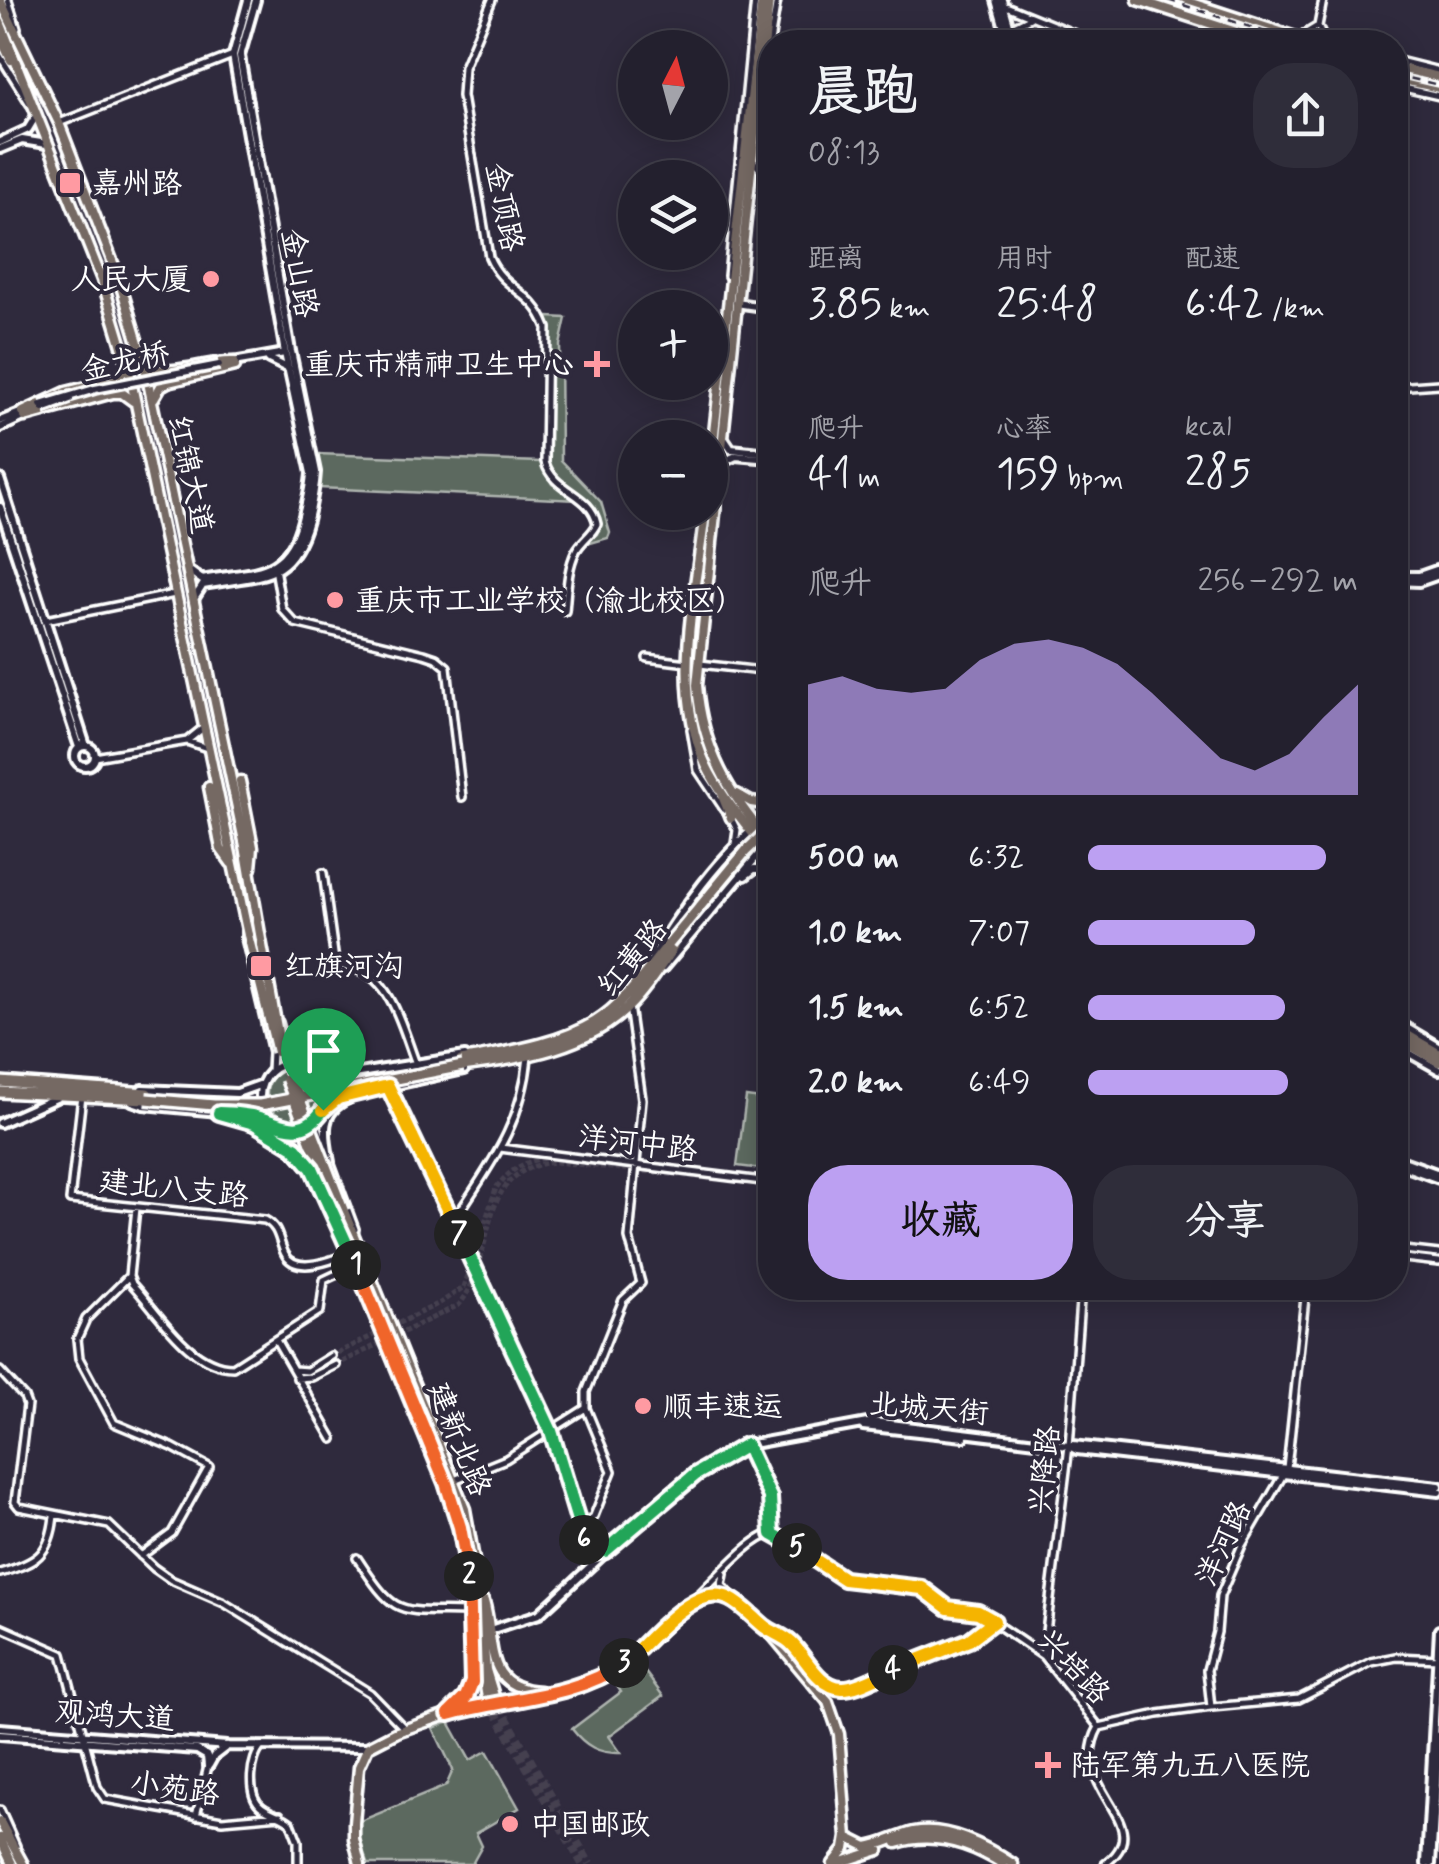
<!DOCTYPE html>
<html lang="zh">
<meta charset="utf-8">
<style>
:root{--surface:#23202e;--page:#2f2d3a;--text:#f1f3f6;--muted:#a3a3aa;--line:#403e4a;--accent:#bca0f2}
body{margin:0;font-family:Mynerve,"LXGW WenKai TC",sans-serif;background:var(--page);color:var(--text);height:100vh;display:flex;flex-direction:column;font-size:38px;white-space:nowrap}
*{box-sizing:border-box;margin:0}
p{font-size:32px;color:var(--muted)}
.icon{flex:none;width:55px;height:55px;fill:none;stroke:currentColor;stroke-width:2;stroke-linecap:round;stroke-linejoin:round}
.map{position:relative;flex:1;overflow:hidden}
.details{position:absolute;left:758px;top:30px;width:650px;height:1270px;display:flex;flex-direction:column;background:var(--surface);border-radius:40px;box-shadow:0 5px 25px #0003,0 0 0 2px var(--line)}
.details>*{flex:none}
.needle{width:65px;rotate:6deg}
.tools{position:absolute;left:618px;top:30px;display:grid;gap:20px}
.tools a{display:grid;place-items:center;width:110px;height:110px;border-radius:50%;background:var(--surface);box-shadow:0 5px 25px #0003,0 0 0 2px var(--line);font-size:50px}
.pin{position:absolute;display:grid;place-items:center;width:85px;height:85px;color:#fff;margin:-102px -42px;border-radius:50% 50% 50% 0;rotate:-45deg;box-shadow:0 0 10px #0007}
.pin .icon{rotate:45deg}
.km{position:absolute;width:50px;height:50px;margin:-25px;border-radius:50%;background:#222;color:#fff;font-size:28px;line-height:50px;text-align:center}
.round{display:grid;place-items:center;flex:none;width:105px;height:105px;border-radius:40px;background:var(--page)}
.head{display:flex;align-items:center;justify-content:space-between;height:170px;padding:0 50px}
h1{font-size:55px;font-weight:600;line-height:75px}
.figures{display:grid;grid-template-columns:repeat(3,1fr);gap:15px;height:170px;padding:10px 50px}
.figures div{display:grid;align-content:center}
.figures b{font-size:42px;font-weight:600}
.figures small{font-size:28px;font-weight:400}
.figures p{font-size:28px}
.chart{height:280px;padding:20px 50px}
.chart p{display:flex;justify-content:space-between}
.chart svg{width:100%;height:180px;margin-top:10px;fill:var(--accent);opacity:.7}
.cta{display:flex;gap:20px;margin-top:auto;padding:20px 50px}
.cta a{flex:1;height:115px;border-radius:40px;background:var(--accent);color:#111;font-size:40px;font-weight:600;line-height:115px;text-align:center}
.cta a+a{background:var(--page);color:var(--text)}
ul{padding:0 50px;list-style:none;font-size:32px}
li{display:grid;grid-template-columns:160px 120px 1fr;align-items:center;height:75px}
li i{height:25px;border-radius:12px;background:var(--accent)}
.map>svg:first-child{display:block}
.green{fill:#5c695f;stroke:#aeb4af;stroke-width:2.5}
.lines{fill:none;stroke-linecap:round;stroke-linejoin:round}
.tertiary-tunnel{stroke:#443f50;stroke-width:5;stroke-dasharray:5 2.5;stroke-linecap:butt}
.secondary-tunnel{stroke:#443f50;stroke-width:6;stroke-dasharray:6 3;stroke-linecap:butt}
.primary-tunnel{stroke:#443f50;stroke-width:8;stroke-dasharray:8 4;stroke-linecap:butt}
.tertiary-casing{stroke:#fff;stroke-width:12}
.secondary-casing{stroke:#fff;stroke-width:14}
.primary-casing{stroke:#fff;stroke-width:15}
.trunk-casing{stroke:#fff;stroke-width:16}
.tertiary{stroke:#2f2a3d;stroke-width:5}
.secondary{stroke:#2f2a3d;stroke-width:6}
.primary{stroke:#756964;stroke-width:8}
.trunk{stroke:#756964;stroke-width:9}
.rail-casing{stroke:#fff;stroke-width:6}
.rail{stroke:#2f2a3d;stroke-width:2.5;stroke-dasharray:8;stroke-linecap:butt}
.secondary-bridge-casing{stroke:#fff;stroke-width:14;stroke-linecap:butt}
.primary-bridge-casing{stroke:#fff;stroke-width:15;stroke-linecap:butt}
.trunk-bridge-casing{stroke:#fff;stroke-width:16;stroke-linecap:butt}
.secondary-bridge{stroke:#2f2a3d;stroke-width:6}
.primary-bridge{stroke:#756964;stroke-width:8}
.trunk-bridge{stroke:#756964;stroke-width:9}
.split-1-casing{stroke:#fff;stroke-width:20}
.split-2-casing{stroke:#fff;stroke-width:20}
.split-3-casing{stroke:#fff;stroke-width:20}
.split-4-casing{stroke:#fff;stroke-width:20}
.split-5-casing{stroke:#fff;stroke-width:20}
.split-6-casing{stroke:#fff;stroke-width:20}
.split-7-casing{stroke:#fff;stroke-width:20}
.split-8-casing{stroke:#fff;stroke-width:20}
.split-1{stroke:#22a559;stroke-width:12}
.split-2{stroke:#f0652b;stroke-width:12}
.split-3{stroke:#f0652b;stroke-width:12}
.split-4{stroke:#f5b400;stroke-width:12}
.split-5{stroke:#f5b400;stroke-width:12}
.split-6{stroke:#22a559;stroke-width:12}
.split-7{stroke:#22a559;stroke-width:12}
.split-8{stroke:#f5b400;stroke-width:12}
.poi-dot{fill:#ff9aa2;stroke:#2f2a3d;stroke-width:4}
.labels{text-anchor:middle;stroke-width:8;stroke-linejoin:round;paint-order:stroke}
.poi-label{font-size:30px;fill:#fff;stroke:#2f2a3d;text-anchor:start}
.street-label{font-size:30px;fill:#fff;stroke:#2f2a3d}
</style>
<div class="map">
<svg width="1439" height="1864" viewBox="0 0 1439 1864">
<rect width="100%" height="100%" fill="#2f2a3d"/>
<filter id="ink" filterUnits="userSpaceOnUse"><feTurbulence type="fractalNoise" baseFrequency=".01" numOctaves="2"/><feDisplacementMap in="SourceGraphic" scale="20" xChannelSelector="R" yChannelSelector="G"/><feConvolveMatrix kernelMatrix="1 2 1 2 8 2 1 2 1" color-interpolation-filters="sRGB"/></filter>
<g filter="url(#ink)">
<path class="green" d="M548,317L566,318L560,345L561,460L601,502L610,533L608,538L587,544L586,542L597,534C605,496 556,493 548,461Z
M317,454L541,462L552,484L578,500L319,488Z
M267 1094a26 26 0 1 1 52 0a26 26 0 1 1-52 0Z
M746,1097L770,1100V1170L737,1166Z
M642,1668L663,1696L609,1736L621,1753C599,1754 585,1746 572,1729L621,1692L617,1686Z
M449,1722L470,1760L487,1751L519,1808L476,1833L482,1846L472,1864H367L360,1838V1821L446,1786L453,1770L433,1728Z"/>
<g class="lines">
<path class="tertiary-tunnel" d="M743,1176L770,1179
M331,1356L440,1303L464,1287L496,1188C512,1166 531,1158 558,1157
M336,1365L459,1305C500,1255 471,1169 556,1162L770,1185"/>
<path class="secondary-tunnel" d="M964,1437L1018,1443"/>
<path class="primary-tunnel" d="M209,787L210,779L222,770L230,771L240,781
M494,1696L590,1864
M489,1701L582,1864"/>
<g class="tertiary-casing">
<path id="tertiary" d="M8,0L17,28
M492,0L464,67L462,96L489,257C504,292 532,288 547,328L545,462C553,492 591,493 597,524C592,535 582,540 576,551C567,569 567,591 565,611
M1006,6L1095,42
M1318,26L1323,0
M1013,33L1016,25L1030,18
M1300,37L1318,26L1324,40
M1308,38L1334,42
M770,42L777,0
M0,56L30,104
M1395,60L1439,71
M765,69L770,45
M1395,86L1439,96
M59,123L233,55
M754,161L761,171L770,175
M728,276L755,0
M1395,387L1439,384
M275,568L282,609L295,623L424,654L436,658L447,667L462,797
M46,620L175,594
M647,658L688,663
M700,664L770,672
M691,729L698,770L724,809
M187,741L203,728
M95,757L187,741L207,748
M731,818L737,830L735,844
M323,873L335,961C345,970 354,967 365,973C394,987 405,1036 416,1064
M245,938L272,1052L271,1071
M279,1022L286,1047L299,1064
M388,1087L551,1431L583,1530L585,1545L593,1553L602,1552
M82,1096L70,1200L265,1220C280,1228 278,1240 285,1254C296,1276 335,1259 352,1252
M316,1120L325,1149
M276,1124L306,1153L345,1239
M500,1148L770,1182
M329,1159L355,1229
M136,1208L129,1276L132,1284C159,1313 190,1367 233,1367L320,1311L324,1280L356,1265
M453,1222C489,1166 522,1126 528,1057
M1395,1249L1439,1254
M1395,1257L1439,1262
M129,1276L86,1319L77,1339L79,1358L114,1423L172,1447L209,1467L172,1533L141,1556
M276,1340L333,1439
M294,1370L307,1371L331,1356
M0,1371L24,1397L27,1405L15,1502L19,1507L109,1525L154,1568L171,1580L224,1603L370,1693L405,1729
M297,1378L312,1377L336,1365
M747,1445L770,1497L771,1534
M454,1480L506,1459L586,1408
M583,1530L594,1516L612,1471L586,1408V1392L623,1300L641,1283L629,1238L642,1099L629,1006
M357,1558C397,1619 397,1610 468,1612
M0,1573C36,1563 50,1555 54,1516
M724,1574L722,1585L733,1598
M693,1600C713,1583 749,1538 771,1534L781,1537L844,1579L919,1587L948,1608L983,1615L1043,1656L1099,1727C1064,1789 1161,1823 1105,1864
M0,1627L62,1654L97,1787L105,1799L222,1820L280,1815
M771,1631C799,1646 811,1677 842,1688L969,1640L994,1621
M1043,1656L1069,1446L1081,1288
M1212,1707L1299,1699L1371,1662L1396,1657L1439,1659
M1099,1727L1158,1714L1211,1707L1207,1670L1217,1632L1220,1596L1242,1545L1287,1468L1306,1288
M262,1746C250,1758 246,1795 262,1807C271,1814 282,1815 291,1823L298,1841V1864
M0,1810L16,1846
M196,1816L208,1766"/>
</g>
<g class="secondary-casing">
<path id="secondary" d="M996,0L1008,42
M1002,0L1014,42
M0,142L28,129L36,116
M0,149L22,140L47,144
M736,303L770,308
M269,359L289,369
M233,362L285,353
M0,421L25,411
M0,428L26,416
M723,437L731,449L770,453
M721,463L736,456L770,459
M0,479L86,746
M0,507L79,747
M187,569L202,580C253,570 287,579 302,520C306,504 310,489 311,473L285,353L233,55L248,0
M1395,576H1419L1439,569
M1395,581L1419,582L1439,575
M194,599L203,585C260,574 291,583 308,520C312,503 315,489 316,472L291,351L240,56L256,0
M75 756a10 10 0 1 1 20 0a10 10 0 1 1-20 0Z
M745,876L754,869H770
M648,965C677,915 723,849 770,816
M663,968L764,848
M1395,1021L1439,1047
M1395,1045L1439,1070
M260 1096a33 33 0 1 1 66 0a33 33 0 1 1-66 0Z
M322,1079L465,1056
M142,1089L237,1093L262,1084
M132,1101L144,1105L240,1114L272,1122
M324,1110L346,1096L464,1070
M235,1117L280,1137L312,1169
M0,1123L58,1097
M1395,1158L1439,1174
M330,1162C325,1136 319,1112 348,1099
M1395,1163L1439,1179
M863,1426L964,1437
M1073,1445L1439,1486
M490,1630L539,1614L670,1493L696,1473L747,1445L873,1422L1069,1446L1077,1450L1439,1492
M0,1728L227,1746L368,1747
M0,1735L197,1750L207,1756L208,1766
M209,1765L214,1756L227,1746
M1426,1864L1439,1630
M1431,1864L1439,1735"/>
</g>
<g class="primary-casing">
<path id="primary" d="M0,0L59,123L118,276L144,363L245,846L260,934
M769,0L697,685C702,748 729,795 770,842
M1138,0L1267,42
M1182,0L1311,42
M0,22L102,280L128,366L248,935
M0,37L11,60
M1395,67L1439,77
M1395,78L1439,88
M146,365C170,379 207,360 234,362
M154,398L161,386L168,382L235,366
M23,412L66,392L111,381L118,378L128,366
M25,417L113,393H122L133,401
M710,469L762,0
M705,512C696,594 670,687 706,765C720,795 744,822 764,848
M240,781L253,847L251,868
M209,787L221,849L231,863
M737,794L751,802L770,805
M723,798L731,818
M336,1209L457,1512L487,1698
M344,1211L465,1509L478,1582L486,1670L494,1696
M484,1601C496,1643 482,1688 540,1691
M452,1712C487,1682 462,1642 470,1603
M0,1822L23,1864
M847,1837L867,1847C883,1845 898,1836 914,1832C947,1825 987,1847 1013,1864
M0,1838L12,1864
M897,1843C935,1831 971,1844 1003,1864
M360,1864L354,1839V1823L359,1767L368,1747L397,1732L449,1714L574,1688L601,1678L624,1664L688,1605L713,1595L735,1600L768,1630L828,1702L839,1734L847,1837L845,1849L833,1864
M836,1864L879,1850"/>
</g>
<g class="trunk-casing">
<path id="trunk" d="M1395,1028L1439,1054
M1395,1036L1439,1062
M461,1061C505,1052 555,1046 595,1022C625,1004 647,970 669,944
M463,1066C521,1058 588,1049 631,1004C647,987 660,967 673,947
M0,1082L147,1093
M0,1092L146,1099"/>
</g>
<use href="#tertiary" class="tertiary"/>
<use href="#secondary" class="secondary"/>
<use href="#primary" class="primary"/>
<use href="#trunk" class="trunk"/>
<g class="rail-casing">
<path id="rail" d="M1168,0L1296,42
M1395,75L1439,85"/>
</g>
<use href="#rail" class="rail"/>
<g class="secondary-bridge-casing">
<path id="secondary-bridge" d="M41,405L95,389L219,365
M43,409L70,399"/>
</g>
<g class="primary-bridge-casing">
<path id="primary-bridge" d="M260,934L281,1050L344,1211
M248,935L277,1052
M286,1079L336,1209"/>
</g>
<g class="trunk-bridge-casing">
<path id="trunk-bridge" d="M669,944L746,851L770,828
M146,1099L214,1105H260L463,1066"/>
</g>
<use href="#secondary-bridge" class="secondary-bridge"/>
<use href="#primary-bridge" class="primary-bridge"/>
<use href="#trunk-bridge" class="trunk-bridge"/>
</g>
</g>
<g class="lines" filter="url(#ink)">
<g class="split-1-casing">
<path id="split-1" d="M323,1110C299,1142 281,1122 251,1116C240,1114 229,1113 219,1113L254,1123L295,1148L312,1168L356,1265"/>
</g>
<g class="split-2-casing">
<path id="split-2" d="M356,1265L446,1483L460,1527L469,1576"/>
</g>
<g class="split-3-casing">
<path id="split-3" d="M469,1576L472,1682L466,1697L449,1714C506,1698 575,1698 624,1663"/>
</g>
<g class="split-4-casing">
<path id="split-4" d="M624,1663C647,1643 672,1611 700,1599C729,1586 745,1611 765,1627C773,1633 784,1636 791,1643C806,1657 818,1687 842,1688C857,1689 879,1675 893,1670"/>
</g>
<g class="split-5-casing">
<path id="split-5" d="M797,1548L844,1579L922,1588L948,1608L978,1612L994,1621L969,1640L893,1670"/>
</g>
<g class="split-6-casing">
<path id="split-6" d="M584,1540L590,1552L605,1551L696,1474L746,1445L770,1497L772,1534L797,1548"/>
</g>
<g class="split-7-casing">
<path id="split-7" d="M459,1234L551,1431L584,1540"/>
</g>
<g class="split-8-casing">
<path id="split-8" d="M323,1110L338,1098L388,1086L459,1234"/>
</g>
<use href="#split-1" class="split-1"/>
<use href="#split-2" class="split-2"/>
<use href="#split-3" class="split-3"/>
<use href="#split-4" class="split-4"/>
<use href="#split-5" class="split-5"/>
<use href="#split-6" class="split-6"/>
<use href="#split-7" class="split-7"/>
<use href="#split-8" class="split-8"/>
</g>
<g class="poi-dot">
<rect x="58" y="171" width="24" height="24" rx="5"/>
<circle cx="211" cy="279" r="10"/>
<path d="M592 349h10v10h10v10h-10v10h-10v-10h-10v-10h10z"/>
<circle cx="335" cy="600" r="10"/>
<rect x="249" y="954" width="24" height="24" rx="5"/>
<circle cx="643" cy="1406" r="10"/>
<path d="M1043 1750h10v10h10v10h-10v10h-10v-10h-10v-10h10z"/>
<circle cx="510" cy="1824" r="10"/>
</g>
<g class="labels">
<g class="poi-label">
<text x="92" y="193">嘉州路</text>
<text x="191" y="289" text-anchor="end">人民大厦</text>
<text x="574" y="374" text-anchor="end">重庆市精神卫生中心</text>
<text x="355" y="610">重庆市工业学校（渝北校区）</text>
<text x="284" y="976">红旗河沟</text>
<text x="663" y="1416">顺丰速运</text>
<text x="1070" y="1775">陆军第九五八医院</text>
<text x="530" y="1834">中国邮政</text>
</g>
<g class="street-label">
<text transform="translate(505 207) rotate(79)" y="10">金顶路</text>
<text transform="translate(300 273) rotate(80)" y="10">金山路</text>
<text transform="translate(125 361) rotate(-12)" y="10">金龙桥</text>
<text transform="translate(191 474) rotate(78)" y="10">红锦大道</text>
<text transform="translate(632 957) rotate(-50)" y="10">红黄路</text>
<text transform="translate(638 1143) rotate(7)" y="10">洋河中路</text>
<text transform="translate(174 1188) rotate(6)" y="10">建北八支路</text>
<text transform="translate(929 1408) rotate(5)" y="10">北城天街</text>
<text transform="translate(460 1439) rotate(68)" y="10">建新北路</text>
<text transform="translate(1044 1470) rotate(-84)" y="10">兴降路</text>
<text transform="translate(1223 1543) rotate(-65)" y="10">洋河路</text>
<text transform="translate(1074 1666) rotate(47)" y="10">兴培路</text>
<text transform="translate(115 1715) rotate(4)" y="10">观鸿大道</text>
<text transform="translate(175 1788) rotate(8)" y="10">小苑路</text>
</g>
</g>
</svg>
<div class="tools">
<a><svg class="needle" viewBox="-14 -14 28 28"><path d="M0-13l5 13h-10z" fill="#e53935"/><path d="M0 13l5-13h-10z" fill="#a3a3aa"/></svg></a>
<a><svg class="icon" aria-label="layers" viewBox="0 0 24 24"><path d="M12 4l9 5-9 5-9-5zM3 14l9 5 9-5"/></svg></a>
<a>+</a>
<a>−</a>
</div>
<div class="pin" style="left:323px;top:1110px;background:#1e9e55"><svg class="icon" aria-label="arrive" viewBox="0 0 24 24"><path d="M6 21V4h12l-3 4 3 4H6"/></svg></div>
<b class="km" style="left:356px;top:1265px">1</b>
<b class="km" style="left:469px;top:1576px">2</b>
<b class="km" style="left:624px;top:1663px">3</b>
<b class="km" style="left:893px;top:1670px">4</b>
<b class="km" style="left:797px;top:1548px">5</b>
<b class="km" style="left:584px;top:1540px">6</b>
<b class="km" style="left:459px;top:1234px">7</b>
<section class="details">
<div class="head"><div><h1>晨跑</h1><p>08:13</p></div><a class="round"><svg class="icon" aria-label="share" viewBox="0 0 24 24"><path d="M12 15V3M7 8l5-5 5 5M5 13v7h14v-7"/></svg></a></div>
<div class="figures">
<div><p>距离</p><b>3.85<small> km</small></b></div>
<div><p>用时</p><b>25:48</b></div>
<div><p>配速</p><b>6:42<small> /km</small></b></div>
</div>
<div class="figures">
<div><p>爬升</p><b>41<small> m</small></b></div>
<div><p>心率</p><b>159<small> bpm</small></b></div>
<div><p>kcal</p><b>285</b></div>
</div>
<div class="chart"><p><span>爬升</span>256–292 m</p>
<svg viewBox="0 0 160 44" preserveAspectRatio="none"><path d="M0 44V17L10 15L20 18L30 19L40 18L50 11L60 7L70 6L80 8L90 12L100 19L110 27L120 35L130 38L140 34L150 25L160 17V44z"/></svg>
</div>
<ul>
<li><b>500 m</b>6:32<i style="width:88%"></i></li>
<li><b>1.0 km</b>7:07<i style="width:62%"></i></li>
<li><b>1.5 km</b>6:52<i style="width:73%"></i></li>
<li><b>2.0 km</b>6:49<i style="width:74%"></i></li>
</ul>
<div class="cta"><a>收藏</a><a>分享</a></div>
</section>
</div>
